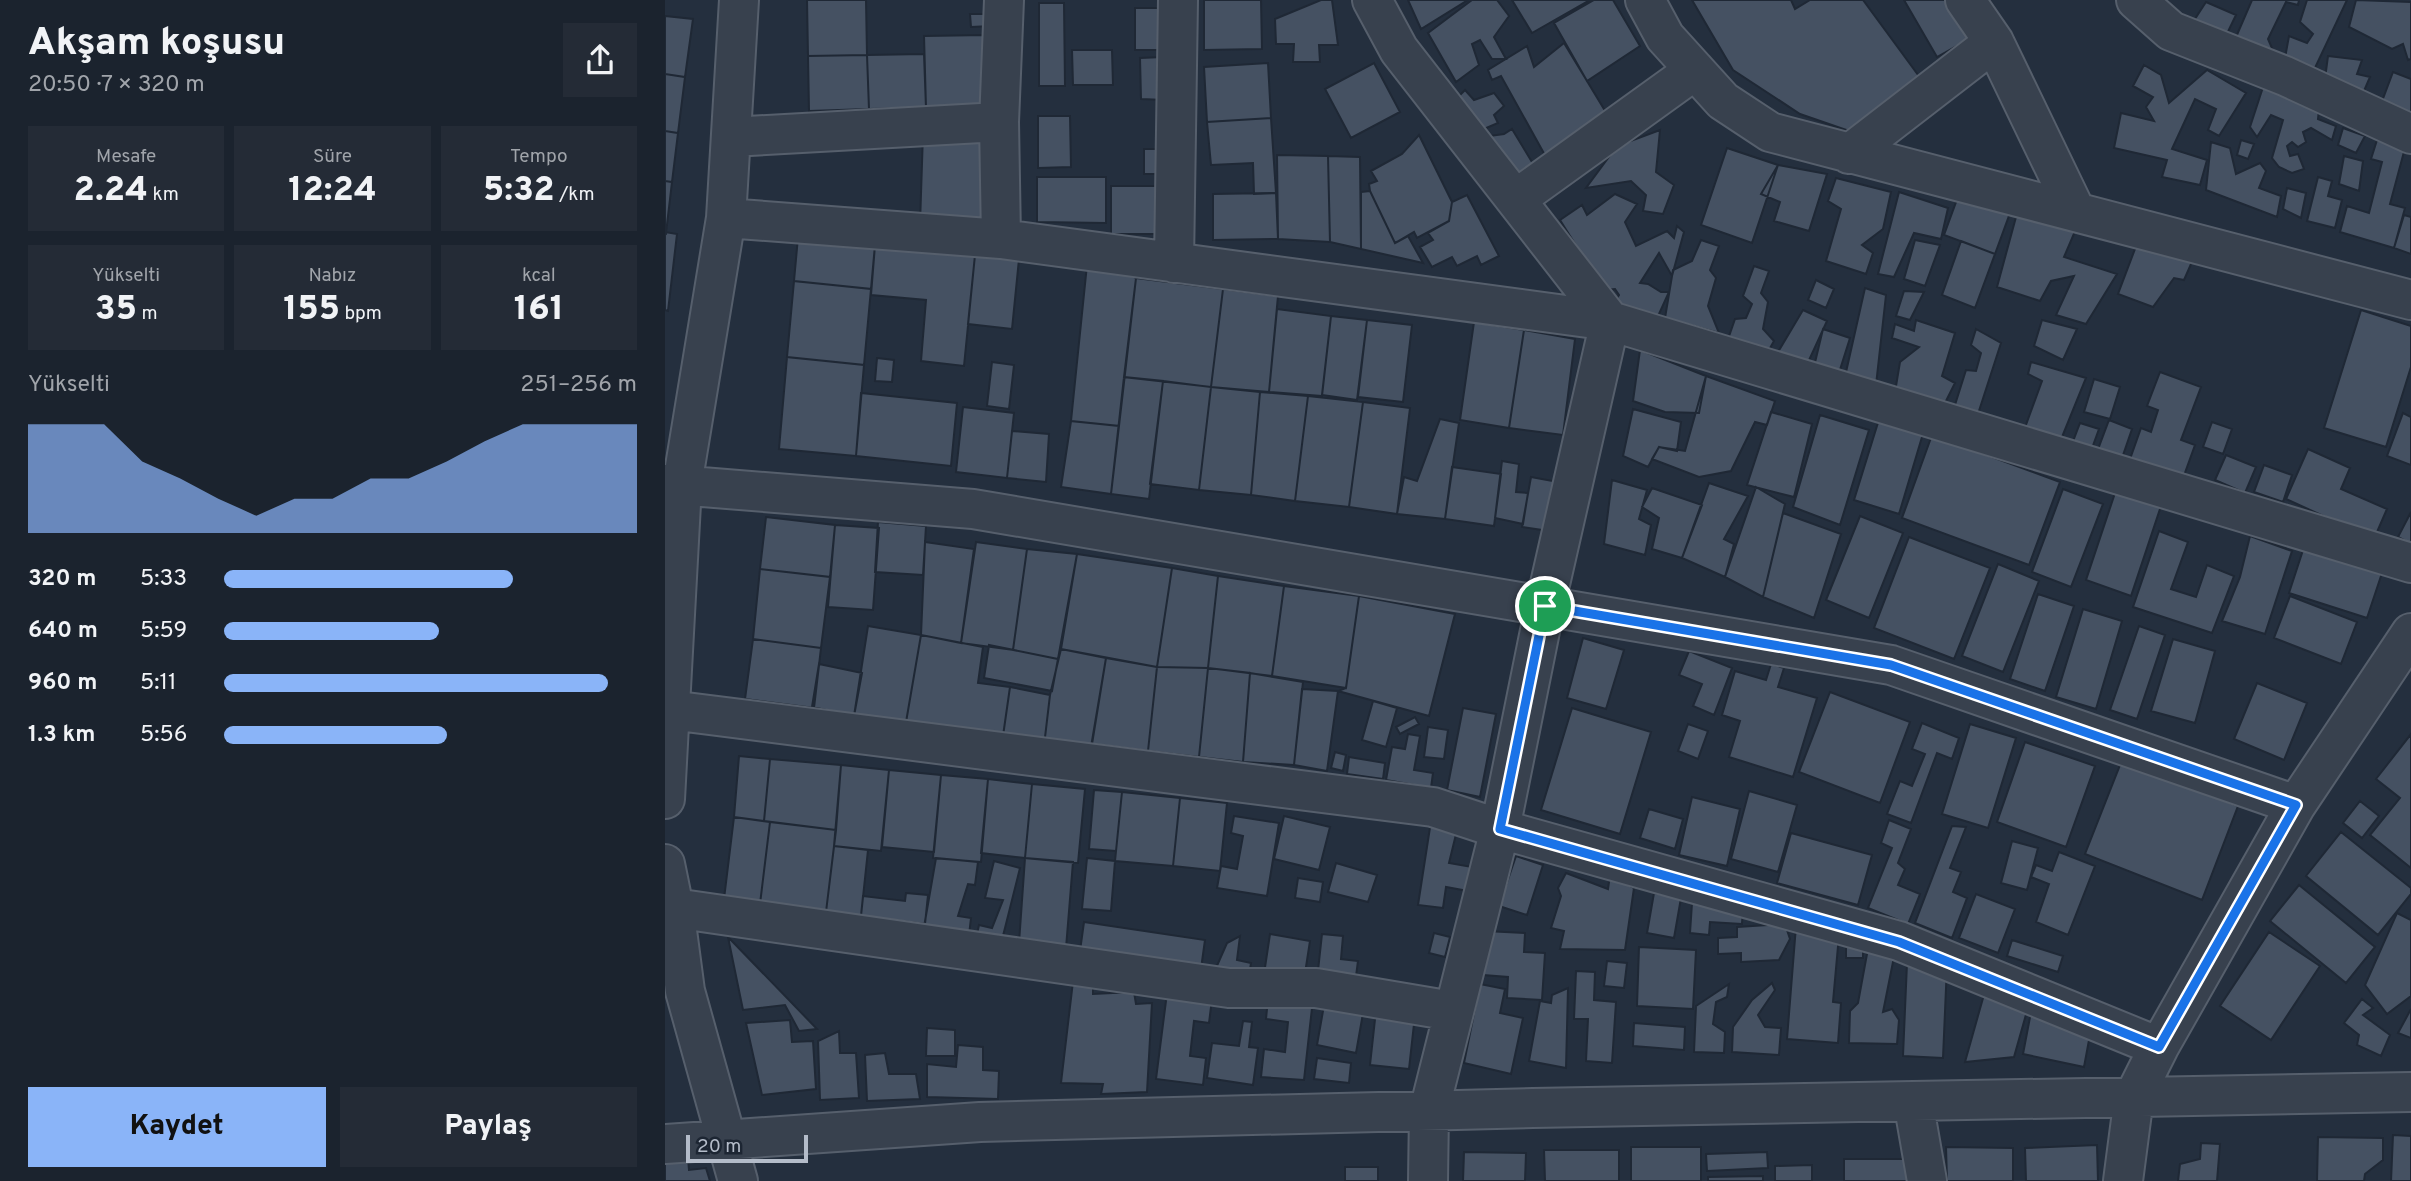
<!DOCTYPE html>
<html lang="tr">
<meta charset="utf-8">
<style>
:root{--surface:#1b232e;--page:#242b36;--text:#f1f3f6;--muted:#a0a4aa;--accent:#8ab4f8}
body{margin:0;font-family:Overpass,sans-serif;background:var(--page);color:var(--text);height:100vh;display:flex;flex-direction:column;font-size:26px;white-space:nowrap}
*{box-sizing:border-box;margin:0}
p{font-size:23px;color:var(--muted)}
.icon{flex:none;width:38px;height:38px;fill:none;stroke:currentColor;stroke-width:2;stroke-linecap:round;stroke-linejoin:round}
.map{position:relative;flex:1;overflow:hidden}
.drawer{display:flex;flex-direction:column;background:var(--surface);width:665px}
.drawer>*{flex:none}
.scale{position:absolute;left:21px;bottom:18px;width:122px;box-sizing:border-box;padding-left:7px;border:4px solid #b4bcc9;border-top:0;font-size:19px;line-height:24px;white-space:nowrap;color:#b4bcc9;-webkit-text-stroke:5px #1d2633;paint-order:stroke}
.pin{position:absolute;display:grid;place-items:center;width:60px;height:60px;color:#fff;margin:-30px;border:4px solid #fff;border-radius:50%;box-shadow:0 2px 7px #0007}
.round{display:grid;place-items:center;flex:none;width:74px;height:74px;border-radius:0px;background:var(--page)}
.summary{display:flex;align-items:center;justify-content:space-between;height:119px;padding:0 28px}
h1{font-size:38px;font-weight:800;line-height:52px}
.figures{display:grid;grid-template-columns:repeat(3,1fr);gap:10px;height:119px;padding:7px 28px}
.figures div{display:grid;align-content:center;border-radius:0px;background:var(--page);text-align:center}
.figures b{font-size:35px;font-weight:800}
.figures small{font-size:19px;font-weight:400}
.figures p{font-size:19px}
.chart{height:196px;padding:14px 28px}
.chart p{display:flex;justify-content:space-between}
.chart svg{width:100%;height:126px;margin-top:7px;fill:var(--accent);opacity:.7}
.action{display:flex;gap:14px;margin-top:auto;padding:14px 28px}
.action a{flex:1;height:80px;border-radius:0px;background:var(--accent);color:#111;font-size:28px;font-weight:800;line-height:80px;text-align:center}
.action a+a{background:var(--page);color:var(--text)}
ul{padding:0 28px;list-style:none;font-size:23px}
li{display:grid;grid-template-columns:112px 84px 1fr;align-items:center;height:52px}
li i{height:18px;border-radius:9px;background:var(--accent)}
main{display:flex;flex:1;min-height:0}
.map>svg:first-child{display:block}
.building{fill:#455162;stroke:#1f2835;stroke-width:2}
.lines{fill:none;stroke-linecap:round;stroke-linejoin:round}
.minor-casing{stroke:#565f6c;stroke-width:42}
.minor{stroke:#38414e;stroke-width:38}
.route-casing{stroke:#fff;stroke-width:14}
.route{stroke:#1a73e8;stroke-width:9}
</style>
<main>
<section class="drawer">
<div class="summary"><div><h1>Akşam koşusu</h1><p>20:50 · 7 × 320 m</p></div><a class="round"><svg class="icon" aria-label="share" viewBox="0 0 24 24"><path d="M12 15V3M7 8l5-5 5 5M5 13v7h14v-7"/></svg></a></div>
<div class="figures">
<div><p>Mesafe</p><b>2.24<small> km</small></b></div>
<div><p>Süre</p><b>12:24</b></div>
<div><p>Tempo</p><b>5:32<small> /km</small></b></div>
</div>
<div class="figures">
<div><p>Yükselti</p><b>35<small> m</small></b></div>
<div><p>Nabız</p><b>155<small> bpm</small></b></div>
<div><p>kcal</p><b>161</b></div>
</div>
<div class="chart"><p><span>Yükselti</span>251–256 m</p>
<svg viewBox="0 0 160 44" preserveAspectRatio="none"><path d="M0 44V6L10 6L20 6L30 19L40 25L50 32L60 38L70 32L80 32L90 25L100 25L110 19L120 12L130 6L140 6L150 6L160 6V44z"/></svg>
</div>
<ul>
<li><b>320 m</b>5:33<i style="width:70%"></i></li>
<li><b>640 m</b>5:59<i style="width:52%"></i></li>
<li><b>960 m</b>5:11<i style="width:93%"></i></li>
<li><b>1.3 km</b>5:56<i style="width:54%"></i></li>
</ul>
<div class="action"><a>Kaydet</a><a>Paylaş</a></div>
</section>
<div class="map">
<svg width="1746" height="1181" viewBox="0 0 1746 1181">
<rect width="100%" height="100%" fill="#242f3e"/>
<path class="building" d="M142,0H201L202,55L143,56Z
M539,0H596L597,49L539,50Z
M656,0H667L673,45H654L655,62H628L629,44H611L610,19Z
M743,0H803L756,29Z
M807,0H832L844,16L829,37L841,59H827L815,40L807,44L814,65L791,82L763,33Z
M847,0H925L867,33Z
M929,0H948L975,46L922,81L889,23Z
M1027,0H1126L1130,9L1145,0H1198L1256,79L1190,133L1135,114L1068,70Z
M1239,0H1290L1311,35L1272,57Z
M1587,0H1634L1633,5L1621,2L1603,39L1613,62L1568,44Z
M1642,0H1682L1649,70L1620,58L1624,36L1642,43L1648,34L1635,22Z
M1691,0L1746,2V59L1743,60L1738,44L1727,49L1684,27Z
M1541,2L1571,15L1558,42L1528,22Z
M374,3H399L400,86H374Z
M470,8H500L501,50H470Z
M305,14H327V26L306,27Z
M0,16L28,19L20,77L0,74Z
M321,35L323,106L261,108L259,36Z
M899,43L945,119L881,157L836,76L827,80L823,70L862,46L869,67Z
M407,50H447L448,85H408Z
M259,54L261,108L204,109L202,55Z
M202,55L204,109L144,111L143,56Z
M1663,56L1697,60L1692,74L1705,77L1696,98L1659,86Z
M498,57L499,100L476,99L475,58Z
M603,63L606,118L542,122L539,67Z
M709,63L735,112L686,138L660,89Z
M1479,65L1496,75L1504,103L1542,70L1581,93L1554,136L1543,130L1551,109L1530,99L1507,149L1542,160L1535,185L1497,177L1502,160L1449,148L1456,113L1489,121L1481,107L1488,97L1468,86Z
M1728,72L1746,79V127L1713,112Z
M0,74L20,77L13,133L0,131Z
M1600,81L1655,100L1653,119L1671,126L1667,140L1646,128L1638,132L1641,142L1633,147L1627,142L1622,146L1625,156L1633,154L1639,169L1627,173L1614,167L1607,158L1618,120L1606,115L1592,137L1585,127Z
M800,90L809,100L829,93L839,106L829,115L833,123L812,132L793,97Z
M373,116H405L406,167L373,168Z
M606,118L611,193L589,194L588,163L546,165L542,122Z
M1678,128L1700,136L1691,153L1673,145Z
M847,129L870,167L845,181L817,137L839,134Z
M995,130L991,172L1009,185L998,214L978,211L981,195L966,181L921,188L952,146Z
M0,131L13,133L7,182L0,181Z
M258,133L318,136L316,226L255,224Z
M754,135L787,202L784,221L752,238L749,232L730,243L705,191L704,184L712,181L706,171L737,154Z
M1576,140L1589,144L1583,159L1572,155Z
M1712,140L1740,148L1725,204L1740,208L1729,248L1675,232L1682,206L1704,213L1717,162L1706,159Z
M1546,142L1565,148L1571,174L1595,163L1601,171L1594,188L1616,196L1612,217L1541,190Z
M1062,148L1113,165L1087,243L1036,225Z
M479,149H503V174H479Z
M612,155L663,156L665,242L613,239Z
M663,156L695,157L696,249L665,242Z
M1679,156L1698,161L1694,191L1674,184Z
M1113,165L1162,174L1144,231L1109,221L1115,202L1096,194Z
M372,177H441V223L372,222Z
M1653,177L1667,181L1663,196L1677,200L1670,228L1642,221Z
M1171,178L1226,192L1218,229L1197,245L1208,253L1201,274L1161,261L1176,209L1163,201Z
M0,181L7,182L1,233L0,232Z
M446,186H502L503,234H446Z
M1622,188L1641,193L1636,218L1618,209Z
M705,191L730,243L743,236L758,263L696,249V192Z
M1234,192L1283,208L1276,239L1249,233L1229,277L1213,274Z
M611,193L613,239L548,240V194Z
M950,194L972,204L960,222L971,246L1002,231L1009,238L1012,226L1019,232L1007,276L994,253L975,283L983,284L996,292H1004L989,325L947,306L954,295L950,289L939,290L895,220L917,205L922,215Z
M1294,194L1345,213L1330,254L1279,235Z
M802,195L834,256L816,265L812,256L792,266L787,257L767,267L755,247L768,240L763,233L784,221L787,202Z
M1354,206L1414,222L1399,257L1452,274L1421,324L1391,315L1409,276L1386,281L1375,301L1332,287Z
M1739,215L1746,217V254L1729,248Z
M0,232L12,234L3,311L0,310Z
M133,237L210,245L206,289L129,281Z
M1036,240L1054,246L1045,270L1051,278L1043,306L1054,333L1000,318L1008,270L1027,261Z
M1250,240L1275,245L1260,286L1239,279Z
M1296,241L1330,254L1310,308L1277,295Z
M1473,241L1530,255L1519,280L1509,278L1488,307L1453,294Z
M210,245L310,255L299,366L256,361L261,300L206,295Z
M310,255L354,259L347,329L303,324Z
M423,255L471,278L454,426L406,421Z
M1089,266L1104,271L1096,293L1103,302L1098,329L1109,341L1100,357L1061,345L1070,319L1081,318L1087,304L1078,296Z
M471,278L558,289L546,387L459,377Z
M1151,280L1169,289L1161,308L1143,300Z
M129,281L206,289L199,365L122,357Z
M1200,288L1221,295L1211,385L1179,381Z
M558,289L613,296L604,392L546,387Z
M1239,291L1259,292L1245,320L1231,316Z
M612,309L666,316L657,396L604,392Z
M1138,310L1162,321L1140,369L1110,357Z
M1696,310L1746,326V367L1721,447L1659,428Z
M666,316L702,320L692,400L657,395Z
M702,320L747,325L738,402L693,397Z
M1251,320L1290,333L1277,376L1290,383L1278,407L1230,392L1235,362L1254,347L1227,338L1230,324L1249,331Z
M1377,320L1412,329L1398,360L1369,346Z
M809,322L859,330L844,428L795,420Z
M1158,329L1185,338L1173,376L1147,375Z
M1311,329L1336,343L1312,417L1289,408L1301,370L1311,371L1316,353L1306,345Z
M859,330L910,339L898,435L844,428Z
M975,350L1041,376L1034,413L1000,412L968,401Z
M122,357L199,365L191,456L114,449Z
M212,358L229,360L227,382L210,381Z
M327,362L349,365L344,409L322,406Z
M1366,362L1421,378L1395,442L1358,433L1377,381L1363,374Z
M1495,372L1536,387L1516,440L1530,445L1517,481L1464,462L1476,428L1486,432L1493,410L1482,406Z
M1041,376L1110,401L1102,425L1090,422L1066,471L1034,477L987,459L994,447L1020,451Z
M459,377L498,381L484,499L446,494Z
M1429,379L1455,387L1445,419L1419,412Z
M498,381L546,387L534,490L485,484Z
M546,387L595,392L586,495L534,490Z
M595,392L643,396L630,501L586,495Z
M196,393L292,403L286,466L191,456Z
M643,396L698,402L684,507L630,501Z
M698,402L745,408L732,514L684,507Z
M298,407L349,413L342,478L291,472Z
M968,409L1016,422L1012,451L994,447L983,467L958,456Z
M1106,412L1147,424L1129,497L1082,485Z
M1216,413L1260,427L1234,514L1189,500Z
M1738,413L1746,417V465L1722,456Z
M1155,415L1204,430L1175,525L1128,507Z
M775,419L794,423L780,519L732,514L739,477L752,481Z
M1444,420L1467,429L1456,461L1432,452Z
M406,421L454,426L446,494L396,487Z
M1547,422L1567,429L1558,454L1538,447Z
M1415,423L1434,429L1426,451L1407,444Z
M347,431L384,434L381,482L342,478Z
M1267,435L1395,482L1364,565L1237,518Z
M1643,449L1685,468L1676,489L1722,509L1709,539L1621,499Z
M1561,455L1591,467L1580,493L1550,480Z
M837,461L854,464L851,492L863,493L858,524L830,518Z
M1599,465L1627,475L1618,502L1589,492Z
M787,467L836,474L829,526L780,519Z
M866,477L893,482L884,531L857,527Z
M947,480L982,490L974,519L986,525L980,555L939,544Z
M1044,483L1083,496L1059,539L1069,544L1060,577L1017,558Z
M1091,487L1120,504L1098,597L1060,577Z
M987,488L1037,505L1017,558L987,549L994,518L977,507Z
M1398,489L1438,504L1406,587L1367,572Z
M1451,490L1496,506L1466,596L1421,580Z
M1746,512V544L1733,537Z
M1118,513L1176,534L1149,618L1098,597Z
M1195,516L1238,533L1204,618L1161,600Z
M101,517L170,525L165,577L95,569Z
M213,522L261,526L258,575L210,572Z
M170,525L214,528L208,610L163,607Z
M1494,531L1523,542L1506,589L1531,597L1542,565L1569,576L1547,633L1468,607Z
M1585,536L1627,551L1600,634L1557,621L1575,577Z
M1244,537L1325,568L1289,659L1209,628Z
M260,542L309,549L296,643L256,635Z
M311,542L362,549L348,650L296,643Z
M1640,544L1718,570L1702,618L1624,593Z
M362,549L412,554L393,659L348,650Z
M412,554L507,568L492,667L396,649Z
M1333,564L1374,581L1338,672L1297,656Z
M507,568L553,576L543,668L492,667Z
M95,569L165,577L156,648L88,639Z
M553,576L619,586L607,676L543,668Z
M619,586L694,596L681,688L607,676Z
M1373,594L1409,606L1380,691L1345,679Z
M694,596L790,614L764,716L673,691L681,688Z
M1625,596L1692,622L1676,664L1609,638Z
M1418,609L1457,621L1431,709L1391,697Z
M203,626L256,635L240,728L189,716Z
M1474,626L1500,635L1472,719L1445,710Z
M256,635L318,647L313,683L345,687L337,743L240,728Z
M918,638L959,650L941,709L902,698Z
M88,639L156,648L149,708L80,699Z
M1508,639L1550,651L1530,723L1486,711Z
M324,645L393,659L387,691L319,678Z
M396,649L441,658L425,753L379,746L385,695Z
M1024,651L1067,668L1049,715L1028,706L1037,684L1014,675Z
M441,658L492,667L483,751L427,744Z
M154,664L197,673L189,716L147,707Z
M1106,664L1119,668L1113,687L1152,698L1128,777L1064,757L1075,721L1057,715L1070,671L1101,680Z
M492,667L543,668L534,757L483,751Z
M543,668L585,673L578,762L534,757Z
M585,673L638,682L629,765L578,762Z
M1592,683L1642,703L1619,760L1569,739Z
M345,687L385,695L379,746L337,743Z
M637,689L673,691L662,771L629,765Z
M1165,692L1245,722L1215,803L1134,772Z
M708,701L732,708L721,747L697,740Z
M798,708L831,714L815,797L782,790Z
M907,708L986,732L955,834L876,810Z
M750,717L754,724L735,734L731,727Z
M1257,723L1294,738L1287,759L1272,753L1246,823L1222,814L1235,781L1247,786L1260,754L1247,749Z
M1023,724L1043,731L1033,759L1013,751Z
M1305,724L1351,738L1323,828L1277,814Z
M763,727L783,730L779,759L759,757Z
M743,734L755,736L749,770L768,773L766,788L721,780L727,747L740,749Z
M1746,734V868L1705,835L1735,798L1711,779Z
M1360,742L1430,766L1401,847L1332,822Z
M670,752L681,755L678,771L666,768Z
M74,756L105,759L99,821L69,817Z
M684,757L720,763L718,779L682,774Z
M105,759L176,765L171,830L99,821Z
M1457,760L1573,806L1537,900L1420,854Z
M176,765L224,770L216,851L169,846Z
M224,770L276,775L269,852L217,847Z
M276,775L323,779L316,862L268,858Z
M323,779L367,784L360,858L316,853Z
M367,784L420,789L413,863L360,858Z
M429,790L457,792L451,851L424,849Z
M1084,791L1132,805L1113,872L1066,859Z
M457,792L515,798L508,866L450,861Z
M1027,797L1075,809L1062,866L1014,855Z
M515,798L562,803L555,871L508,866Z
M1695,801L1714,816L1697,838L1678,823Z
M984,809L1018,819L1010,849L975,838Z
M569,816L614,823L602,896L552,888L556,866L572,869L578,836L566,833Z
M619,816L665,827L654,870L609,859Z
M69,817L105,822L95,904L59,899Z
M1224,820L1246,829L1233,863L1240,869L1233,885L1255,894L1243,924L1203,908L1227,848L1216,843Z
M766,821L793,826L784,863L807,867L803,891L781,887L778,908L753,905Z
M105,822L171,830L161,912L95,904Z
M1287,826L1301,827L1285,868L1296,872L1288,892L1302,898L1287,938L1250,923Z
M1676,832L1746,888V894L1713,935L1641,876Z
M1126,833L1207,855L1193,905L1112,883Z
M1347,841L1373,848L1362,890L1336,883Z
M169,846L203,850L196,916L161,912Z
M1394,852L1430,866L1403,935L1371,922L1384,884L1366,877L1371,865L1387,871Z
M851,856L878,865L862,915L834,906Z
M271,858L313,862L310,885L303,884L293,916L306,918L304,935L259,927Z
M360,858L408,862L401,948L354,943Z
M422,858L450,861L446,911L417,909Z
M329,861L355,868L337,940L312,934L314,925L327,928L338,900L320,898Z
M671,863L712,875L703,902L663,892Z
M901,873L943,889L945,875L969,888L960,950L895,949L899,931L886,928L896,896L893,888Z
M633,878L658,882L655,902L630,898Z
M1634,885L1710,947L1681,983L1605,921Z
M241,893L263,895L260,924L196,916L198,896L240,901Z
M989,893L1016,898L1009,938L982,933Z
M1311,894L1350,909L1333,953L1294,938Z
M1027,903L1078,906L1077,924L1045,922L1044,935L1025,933Z
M1732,913L1746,920V996L1722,1014L1700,985Z
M419,922L540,940L535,976L414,958Z
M1120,924L1125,939L1114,960L1076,962V953L1053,954V938L1072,937V927Z
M1131,926L1174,935L1168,1002L1176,1003L1173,1043L1122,1039Z
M820,931L860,933L859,952L880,953L877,1000L842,998L843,977L818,975Z
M1604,932L1655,966L1606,1040L1555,1006Z
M769,933L785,937L780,957L764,953Z
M605,934L645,941L639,980L599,974Z
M657,934L678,936L676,959L693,961L690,984L652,980Z
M1181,934L1198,935V958H1181Z
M575,936L572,960L586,963L583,983L547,977L562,943Z
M63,937L152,1029L134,1031L120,1005L78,1010Z
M1347,940L1398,956L1393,972L1342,956Z
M1204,943L1230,952L1218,1012L1227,1009L1234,1020L1232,1044L1184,1043L1185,1011L1193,1003Z
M974,947L1031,950L1028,1009L972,1006Z
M942,961L962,963L959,988L939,986Z
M1242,963L1282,965L1278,1058L1238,1056Z
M911,971L930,972L929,1000L951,1002L947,1063L921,1061L923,1019H909Z
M409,973L428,976V994L469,992L471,1004L487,1003L482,1092L436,1094L438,1084L396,1083Z
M1107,983L1110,990L1093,1015L1100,1027L1116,1028L1114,1055L1067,1052L1068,1027L1087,1000Z
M815,984L840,989L835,1013L858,1018L846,1074L799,1063Z
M1064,984L1062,997L1051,1002L1048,1024L1060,1032L1059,1053L1029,1052L1031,1006Z
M903,988L901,1068L864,1061L875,1001L886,1003L887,995Z
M1320,991L1364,1004L1349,1057L1300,1062Z
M502,993L547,999L544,1023L529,1021L525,1056L541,1058L538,1085L491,1079Z
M661,994L700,1002L691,1053L652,1045Z
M603,999L647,1008L639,1080L596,1077L599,1049L620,1052L623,1022L601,1019Z
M1697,999L1708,1008L1698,1015L1725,1035L1716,1056L1692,1045L1694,1035L1679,1023Z
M1746,1009V1038L1733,1033Z
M711,1010L750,1015L744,1069L705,1065Z
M1366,1012L1427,1024L1419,1067L1358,1054Z
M125,1020L127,1042L148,1041L151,1089L97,1095L81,1023Z
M578,1021L587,1022L584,1047L593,1048L588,1085L542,1078L547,1043L574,1046Z
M969,1023L1020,1027L1019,1050L968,1046Z
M262,1028L290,1030V1056H261Z
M174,1031L175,1053H191L194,1098L155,1100L153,1041Z
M293,1045L318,1047V1070L334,1071L333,1099L262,1097V1064L291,1067Z
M220,1053L224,1074H251L255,1099L202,1101L200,1055Z
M652,1058L686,1063L684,1083L649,1079Z
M1728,1135L1746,1136V1181H1726Z
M1653,1137L1718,1138V1160L1700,1174L1699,1181H1652Z
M1536,1143L1555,1144L1552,1181H1513L1515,1164L1535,1159Z
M1432,1145L1433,1181H1361L1360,1148Z
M966,1147H1036V1181H966Z
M1281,1147L1348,1148V1181H1282Z
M879,1150H954V1181H880Z
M799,1152L861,1153L860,1181H798Z
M1102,1152L1103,1168L1042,1171L1041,1154Z
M23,1158L24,1170L41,1168L45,1181H0V1162Z
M1179,1159H1254V1181H1179Z
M1147,1165V1181H1110V1166Z
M680,1167H713V1181H680Z
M1098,1176V1181H1043V1177Z"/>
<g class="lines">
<g class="minor-casing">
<path id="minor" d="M707,0L734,50L945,321
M980,0L1000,37L1058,101L1105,132L1746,300
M1300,0L1329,42L1411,212
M1471,0L1506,31L1620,76L1746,134
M66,137L334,122
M1184,154L1329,42
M851,199L1030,70
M61,218L336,239L945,321L1746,563
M336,239L334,122L339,0
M509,263L513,0
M0,484L308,509L1226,665L1631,805
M5,710L768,807L835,829L1234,941L1494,1047
M0,799L17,485L61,218L74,0
M0,864L9,908L20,991L73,1181
M9,908L564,988H651L787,1011
M1248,1101L1262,1181
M0,1144L315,1122L868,1108L1746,1092
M763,1181L764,1111L835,829L880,606L945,321
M1458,1181L1469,1097L1494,1047L1631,805L1746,633"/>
</g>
<use href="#minor" class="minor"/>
</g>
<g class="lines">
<g class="route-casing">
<path id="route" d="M880,606L1226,665L1631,805L1494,1047L1234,942L835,829Z"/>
</g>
<use href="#route" class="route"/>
</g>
</svg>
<div class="scale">20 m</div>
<div class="pin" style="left:880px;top:606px;background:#1e9e55"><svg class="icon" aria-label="arrive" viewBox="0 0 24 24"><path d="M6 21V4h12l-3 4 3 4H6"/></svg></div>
</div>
</main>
